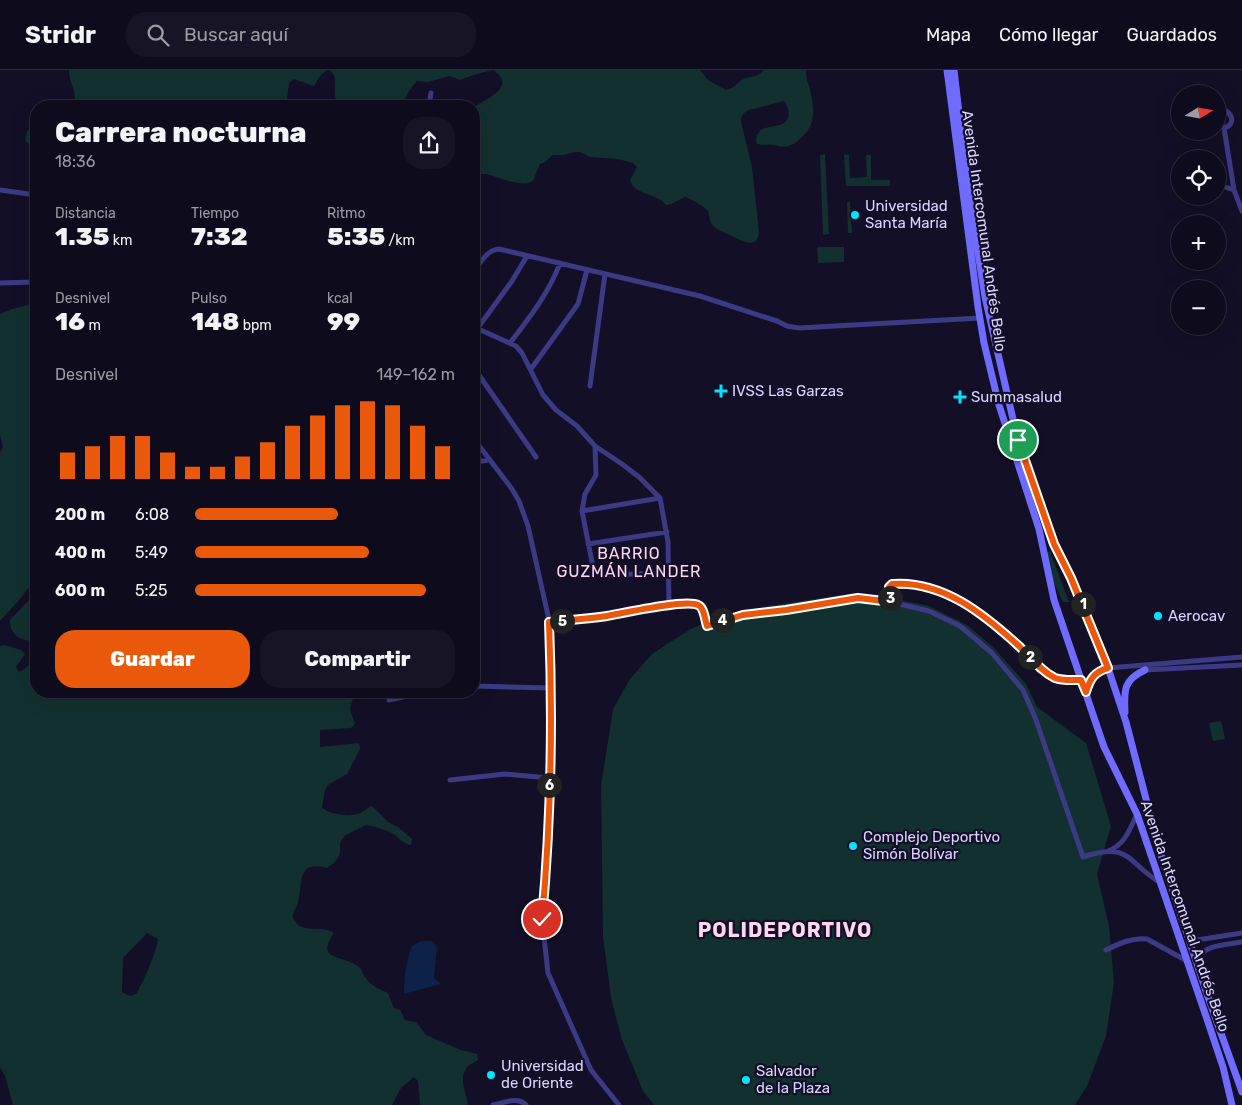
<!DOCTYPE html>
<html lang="es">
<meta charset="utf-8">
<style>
:root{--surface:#0e0b1c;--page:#171425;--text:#f1f3f6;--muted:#9b9ba3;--line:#2e2b3b;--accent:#ea580c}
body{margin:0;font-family:Rubik,sans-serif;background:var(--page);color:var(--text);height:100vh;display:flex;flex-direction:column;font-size:19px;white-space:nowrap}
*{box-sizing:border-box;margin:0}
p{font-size:16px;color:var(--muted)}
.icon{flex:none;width:28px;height:28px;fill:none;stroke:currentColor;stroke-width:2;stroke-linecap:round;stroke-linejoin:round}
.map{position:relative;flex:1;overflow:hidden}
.panel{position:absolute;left:30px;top:30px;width:450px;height:598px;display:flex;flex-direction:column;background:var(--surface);border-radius:20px;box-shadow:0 5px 20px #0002,0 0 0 1px var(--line)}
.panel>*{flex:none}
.needle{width:32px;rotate:79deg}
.buttons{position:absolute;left:1171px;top:15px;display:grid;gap:10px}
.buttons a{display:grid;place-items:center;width:55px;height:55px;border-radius:50%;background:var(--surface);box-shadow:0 5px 20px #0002,0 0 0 1px var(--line);font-size:25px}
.pin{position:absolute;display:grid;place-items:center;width:42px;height:42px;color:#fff;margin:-21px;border:2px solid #fff;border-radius:50%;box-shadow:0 1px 5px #0007}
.km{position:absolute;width:25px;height:25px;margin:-12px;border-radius:50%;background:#222;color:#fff;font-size:14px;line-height:25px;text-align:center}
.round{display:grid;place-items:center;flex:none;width:52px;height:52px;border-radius:20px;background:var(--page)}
.summary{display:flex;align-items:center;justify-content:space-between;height:85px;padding:0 25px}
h1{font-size:28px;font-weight:800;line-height:38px}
.figures{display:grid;grid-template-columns:repeat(3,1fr);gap:8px;height:85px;padding:5px 25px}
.figures div{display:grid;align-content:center}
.figures b{font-size:25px;font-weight:800}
.figures small{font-size:14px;font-weight:400}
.figures p{font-size:14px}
.chart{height:140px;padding:10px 25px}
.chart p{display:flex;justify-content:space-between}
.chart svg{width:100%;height:90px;margin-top:5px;stroke:var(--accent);stroke-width:6}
.cta{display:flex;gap:10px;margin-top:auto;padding:10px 25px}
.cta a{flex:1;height:58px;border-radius:20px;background:var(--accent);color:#fff;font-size:20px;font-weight:800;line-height:58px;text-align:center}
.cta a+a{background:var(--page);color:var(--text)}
ul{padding:0 25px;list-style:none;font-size:16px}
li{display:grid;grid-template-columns:80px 60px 1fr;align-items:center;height:38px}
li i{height:12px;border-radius:6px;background:var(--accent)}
header{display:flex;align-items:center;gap:30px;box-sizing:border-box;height:70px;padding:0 25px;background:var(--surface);border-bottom:1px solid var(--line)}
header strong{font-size:24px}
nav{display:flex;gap:28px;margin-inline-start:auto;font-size:18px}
.search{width:350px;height:45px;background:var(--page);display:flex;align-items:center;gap:12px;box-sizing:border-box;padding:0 18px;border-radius:20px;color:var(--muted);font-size:19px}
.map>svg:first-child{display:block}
.green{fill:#12302f;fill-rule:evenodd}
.water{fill:#0c2248}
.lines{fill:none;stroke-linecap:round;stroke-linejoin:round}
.minor{stroke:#3d3a85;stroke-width:5}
.secondary{stroke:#6f6bff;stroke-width:7}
.route-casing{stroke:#fff;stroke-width:10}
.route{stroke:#ea580c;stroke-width:6}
.poi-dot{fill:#00e5ff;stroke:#130f26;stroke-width:2}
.labels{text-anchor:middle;stroke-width:4.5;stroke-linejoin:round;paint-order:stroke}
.poi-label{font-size:15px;fill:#d9d4ff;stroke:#130f26;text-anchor:start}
.street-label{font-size:15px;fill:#d9d4ff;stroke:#130f26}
.neighbourhood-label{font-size:16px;letter-spacing:1px;fill:#ffd6f0;stroke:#130f26}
.district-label{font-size:20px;font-weight:bold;letter-spacing:1px;fill:#ffd6f0;stroke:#130f26}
</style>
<header>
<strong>Stridr</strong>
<div class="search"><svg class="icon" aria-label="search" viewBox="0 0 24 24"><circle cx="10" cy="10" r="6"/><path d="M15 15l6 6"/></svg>Buscar aquí</div>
<nav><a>Mapa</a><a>Cómo llegar</a><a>Guardados</a></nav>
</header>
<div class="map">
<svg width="1242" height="1035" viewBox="0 0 1242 1035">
<rect width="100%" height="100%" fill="#130f26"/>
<path class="green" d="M69,0H327L320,6L314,16L294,9L289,13L287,29L292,33L303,36H71C81,25 68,13 69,0Z
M329,0H700L708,10L726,20C734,19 737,12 744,9C752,6 758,7 764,0H806C806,11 808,11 810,19C814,39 817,54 800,69C794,75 787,78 778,76C770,73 763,77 756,73C756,54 770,59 782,54C792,50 789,37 784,31L749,40C743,43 741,46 741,52L752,97L759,162C758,180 742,171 732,166C726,163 715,160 711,153C709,149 710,142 706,139C704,136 689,128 685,127L671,134L666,135C658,123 635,126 630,110L637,97L633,93L618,89L590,87L580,82H575L564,85H553L545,92L540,94L533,111C519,118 500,107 486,104C482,104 478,104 474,104V37C486,29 518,16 493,0L477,4L460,10L449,6L428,12L417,11C411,17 404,28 403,36H349L336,29C332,19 340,6 329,0Z
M32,58H36V76L29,74L25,71L27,61Z
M825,84L829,164L823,165L820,85Z
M844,84L849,85L850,108L867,107L866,85H871V110H890V116H846Z
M847,132H850L852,163H848Z
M817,177H844V192L818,193Z
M36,233V571C22,572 9,565 10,550L32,527L34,523L33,518L27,519L21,528L0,551V383L3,377L0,365V244L12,239Z
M1050,481L1069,532H1063L1053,511L1047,483Z
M854,523L895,529L929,536L967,555L993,577L1026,614L1037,637L1086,673L1111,756L1097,804L1109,856L1114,912L1106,966L1087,1016L1075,1035H654L643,1021L622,970L611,928L603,866L601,716L613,639L630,609L652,584L689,560L717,547L768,536Z
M5,575L21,580L25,584L16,597L19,602L26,598L36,587V621H360L358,625L353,628L350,639L355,654L351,658L320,660V677L359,673L360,679L347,704L328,715L325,720L322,737C327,744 348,747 357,744C363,743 366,738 372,736L388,752L398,757L412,769L411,775C401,774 399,766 390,762C383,759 373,756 366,755C362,757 345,765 344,767C334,777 349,784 327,798C296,789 303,815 298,832C297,838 290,844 294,850C303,865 322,854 334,863C314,892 344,884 359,897C362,900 363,904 365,907C371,916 379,919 388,923L394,938L400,940L405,950L416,952L426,965L461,980L477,984L478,990C475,992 470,994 468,996C457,1008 467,1023 468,1035H420L418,1011L414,1007L401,1018L392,1035H13L5,1006L0,997V576ZM147,863L158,869C156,883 144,911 136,924L130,926L122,922L123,888Z
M1221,651L1225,669L1213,671L1209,653Z"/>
<path class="water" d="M421,871H431L437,877L434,908L441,914L404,924C404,907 406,892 412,876Z"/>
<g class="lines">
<path class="minor" d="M429,36L431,23
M1218,44L1226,41C1238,48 1229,63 1218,55
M1224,58L1234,120L1242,141
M1225,117L1234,120
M0,120L36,125
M474,201C480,193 488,179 499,179L700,226L777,251L787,256L799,258L980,248
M0,213L36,212
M474,257L516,276L522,283L543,325L556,340L577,356L595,376L596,405L585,424L582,441
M477,259L512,211L527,186
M510,273C529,248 549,223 560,193
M474,298L536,387
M531,299L578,234L587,200
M590,316L605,204
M474,369L512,419L519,431L528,456L549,550L551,618V686L548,785L542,849L548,903L591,1000L619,1035
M474,392L490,390
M660,428L582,441L593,497L597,503L602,505L670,503
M588,474L667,462
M669,535H699L702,538L707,556L743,545L786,540L858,528L891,532
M549,552L605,546L669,535L668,472L660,428L639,407L622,394L595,376
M1108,598L1242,587
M1145,600L1242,595
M1081,610C1069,610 1058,611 1048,604C1037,597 1029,586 1020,577C989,548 958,523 915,516C907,515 895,511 889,517V526L891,532L929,541L960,556L992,583L1023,620L1036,650L1083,787C1132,771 1126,793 1161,813
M474,616L551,618
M389,630L431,621
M450,710L505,704L549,708
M1108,781C1125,775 1130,759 1137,744
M1189,869L1197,870L1242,863
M1106,880C1118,874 1133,867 1147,869L1187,891
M1196,891C1204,874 1225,875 1242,872
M493,1035C503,1033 518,1026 526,1035"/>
<path class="secondary" d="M947,0L978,237L984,273L999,335L1039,459L1054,530L1104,677L1137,744L1208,952L1223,997L1232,1035
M954,0L967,112L985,227L1018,371L1054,474L1071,508L1108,598L1126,652L1159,779L1207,924L1242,1022
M1086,622C1090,609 1094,602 1108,598
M1125,642C1124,621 1123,610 1145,600"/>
</g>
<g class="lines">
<g class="route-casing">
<path id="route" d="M542,849C551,750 553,651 549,552C568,550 588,549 607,546C624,543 685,529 698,535C704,537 705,550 707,556L743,545L786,540L858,528L892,532L889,526V517L892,514C943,510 985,545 1020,577C1031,588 1041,601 1055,608C1063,611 1073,610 1081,610L1086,622C1090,609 1094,602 1108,598L1071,508L1054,474L1018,370"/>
</g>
<use href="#route" class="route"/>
</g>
<g class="poi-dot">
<circle cx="855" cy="145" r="5"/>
<path d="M718.5 313.5h5v5h5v5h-5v5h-5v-5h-5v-5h5z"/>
<path d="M957.5 319.5h5v5h5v5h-5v5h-5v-5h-5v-5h5z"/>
<circle cx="1158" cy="546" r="5"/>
<circle cx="853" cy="776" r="5"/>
<circle cx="491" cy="1005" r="5"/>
<circle cx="746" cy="1010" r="5"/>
</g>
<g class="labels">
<g class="poi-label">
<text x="865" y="141">Universidad<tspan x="865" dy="17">Santa María</tspan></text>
<text x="732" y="326">IVSS Las Garzas</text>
<text x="971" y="332">Summasalud</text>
<text x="1168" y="551">Aerocav</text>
<text x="863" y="772">Complejo Deportivo<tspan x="863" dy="17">Simón Bolívar</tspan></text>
<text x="501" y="1001">Universidad<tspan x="501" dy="17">de Oriente</tspan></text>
<text x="756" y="1006">Salvador<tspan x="756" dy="17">de la Plaza</tspan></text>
</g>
<g class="street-label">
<text transform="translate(984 161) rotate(82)" y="5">Avenida Intercomunal Andrés Bello</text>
<text transform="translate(1185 846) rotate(71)" y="5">Avenida Intercomunal Andrés Bello</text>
</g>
<g class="neighbourhood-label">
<text x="629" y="489">BARRIO<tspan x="629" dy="18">GUZMÁN LANDER</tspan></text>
</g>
<g class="district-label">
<text x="785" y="867">POLIDEPORTIVO</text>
</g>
</g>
</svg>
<div class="buttons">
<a><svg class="needle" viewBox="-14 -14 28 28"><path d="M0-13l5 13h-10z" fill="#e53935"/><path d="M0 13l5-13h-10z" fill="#9b9ba3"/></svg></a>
<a><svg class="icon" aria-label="locate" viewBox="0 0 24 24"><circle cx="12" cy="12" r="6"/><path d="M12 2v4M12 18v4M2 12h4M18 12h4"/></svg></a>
<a>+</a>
<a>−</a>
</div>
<div class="pin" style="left:1018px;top:370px;background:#1e9e55"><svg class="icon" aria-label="arrive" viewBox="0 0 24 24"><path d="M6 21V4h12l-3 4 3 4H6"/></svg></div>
<div class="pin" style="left:542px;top:849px;background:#d93025"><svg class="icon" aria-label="check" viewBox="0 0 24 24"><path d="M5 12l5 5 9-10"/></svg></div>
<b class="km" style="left:1083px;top:534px">1</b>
<b class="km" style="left:1030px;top:587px">2</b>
<b class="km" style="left:890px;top:528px">3</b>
<b class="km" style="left:722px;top:550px">4</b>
<b class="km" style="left:562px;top:551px">5</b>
<b class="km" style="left:549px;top:715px">6</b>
<section class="panel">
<div class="summary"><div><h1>Carrera nocturna</h1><p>18:36</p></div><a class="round"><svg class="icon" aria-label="share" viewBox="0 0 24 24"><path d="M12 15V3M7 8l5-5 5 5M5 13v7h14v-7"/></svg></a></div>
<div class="figures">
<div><p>Distancia</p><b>1.35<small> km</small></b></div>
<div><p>Tiempo</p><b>7:32</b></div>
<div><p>Ritmo</p><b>5:35<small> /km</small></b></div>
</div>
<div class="figures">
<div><p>Desnivel</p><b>16<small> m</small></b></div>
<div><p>Pulso</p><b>148<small> bpm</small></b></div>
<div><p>kcal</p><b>99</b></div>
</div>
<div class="chart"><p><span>Desnivel</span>149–162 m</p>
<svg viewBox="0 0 160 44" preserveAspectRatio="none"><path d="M5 44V31M15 44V28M25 44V23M35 44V23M45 44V31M55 44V38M65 44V38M75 44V33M85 44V26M95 44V18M105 44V13M115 44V8M125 44V6M135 44V8M145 44V18M155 44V28"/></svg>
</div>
<ul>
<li><b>200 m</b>6:08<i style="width:55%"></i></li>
<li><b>400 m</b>5:49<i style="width:67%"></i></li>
<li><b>600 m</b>5:25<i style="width:89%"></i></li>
</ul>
<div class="cta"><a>Guardar</a><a>Compartir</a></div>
</section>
</div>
